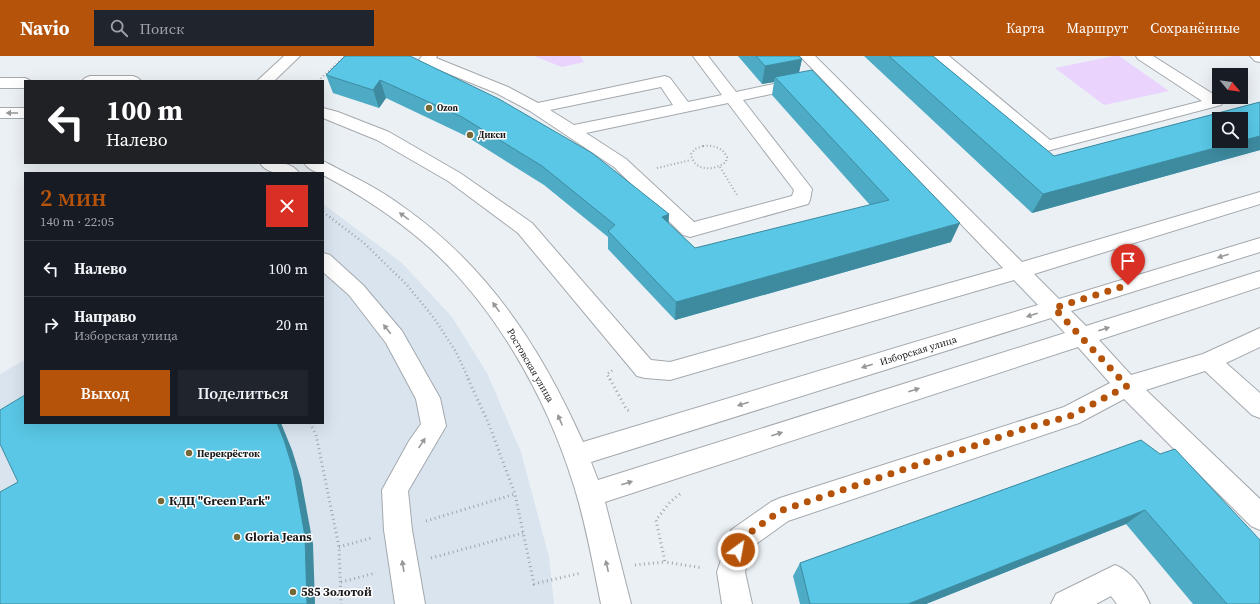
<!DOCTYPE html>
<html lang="ru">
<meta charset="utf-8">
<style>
:root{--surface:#171b24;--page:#20242c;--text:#f1f3f6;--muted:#9ea1a6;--line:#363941;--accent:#b45309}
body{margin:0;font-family:"Source Serif 4",serif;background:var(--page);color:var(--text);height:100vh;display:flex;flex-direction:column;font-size:15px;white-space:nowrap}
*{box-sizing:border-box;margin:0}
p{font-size:13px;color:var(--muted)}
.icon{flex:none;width:22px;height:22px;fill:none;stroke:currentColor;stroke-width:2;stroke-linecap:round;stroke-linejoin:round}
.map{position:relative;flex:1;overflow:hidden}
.sheet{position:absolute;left:24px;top:116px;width:300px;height:252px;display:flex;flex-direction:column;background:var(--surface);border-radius:0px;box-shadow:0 4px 16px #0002}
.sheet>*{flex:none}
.hud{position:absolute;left:24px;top:24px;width:300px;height:84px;border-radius:0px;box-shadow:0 4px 16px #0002;background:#202124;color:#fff;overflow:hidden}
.needle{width:26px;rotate:119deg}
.buttons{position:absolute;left:1212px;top:12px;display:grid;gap:8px}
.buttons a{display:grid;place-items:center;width:36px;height:36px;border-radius:0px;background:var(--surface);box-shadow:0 4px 16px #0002;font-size:20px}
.pin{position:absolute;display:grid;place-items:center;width:34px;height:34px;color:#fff;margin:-41px -17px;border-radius:50% 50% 50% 0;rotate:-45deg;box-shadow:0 0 4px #0007}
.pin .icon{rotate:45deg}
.me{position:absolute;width:44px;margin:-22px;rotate:32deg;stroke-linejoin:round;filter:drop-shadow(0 0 3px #0008)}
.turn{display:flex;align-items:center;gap:14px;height:84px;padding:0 16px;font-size:18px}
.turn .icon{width:52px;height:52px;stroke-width:2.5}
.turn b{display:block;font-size:28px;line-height:34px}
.round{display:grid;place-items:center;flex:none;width:42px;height:42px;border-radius:0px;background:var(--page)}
.overview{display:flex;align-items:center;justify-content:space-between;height:68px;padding:0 16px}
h1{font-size:24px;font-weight:600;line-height:30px;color:var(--accent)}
.primary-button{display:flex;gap:8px;margin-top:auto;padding:8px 16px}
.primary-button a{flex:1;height:46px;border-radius:0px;background:var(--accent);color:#fff;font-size:16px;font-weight:600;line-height:46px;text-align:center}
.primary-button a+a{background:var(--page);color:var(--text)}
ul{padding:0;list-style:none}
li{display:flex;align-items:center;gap:12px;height:56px;padding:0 16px;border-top:1px solid var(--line)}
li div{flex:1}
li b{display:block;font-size:15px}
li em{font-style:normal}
header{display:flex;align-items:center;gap:24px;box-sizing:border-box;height:56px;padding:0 20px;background:var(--accent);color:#fff}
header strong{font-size:19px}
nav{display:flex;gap:22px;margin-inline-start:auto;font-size:14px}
.search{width:280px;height:36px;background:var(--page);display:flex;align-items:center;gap:10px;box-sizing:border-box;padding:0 14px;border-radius:0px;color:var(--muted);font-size:15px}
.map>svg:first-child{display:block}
.built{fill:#d9e4ef}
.green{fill:#ead3fd}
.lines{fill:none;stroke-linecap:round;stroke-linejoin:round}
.minor-casing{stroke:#a4a9ae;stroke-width:2}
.path-far2{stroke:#a1a5a9;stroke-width:2;stroke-dasharray:1 2.5;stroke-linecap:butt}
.path-far1{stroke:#a1a5a9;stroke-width:2.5;stroke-dasharray:1 3;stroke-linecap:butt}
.path{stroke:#a1a5a9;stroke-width:3;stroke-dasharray:1 3.5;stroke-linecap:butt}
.minor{fill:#fff;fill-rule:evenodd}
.wall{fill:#4dabc5}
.shaded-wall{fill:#3e8ba0}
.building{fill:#59c7e5;stroke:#3e8ba0}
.oneway{fill:#979898}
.route{stroke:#b45309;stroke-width:7;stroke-dasharray:0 12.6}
.poi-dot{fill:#756836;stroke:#fff;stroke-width:1.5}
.labels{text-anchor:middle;stroke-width:3;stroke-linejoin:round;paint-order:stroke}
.far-poi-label{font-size:9px;font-weight:bold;fill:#18191b;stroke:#fff;text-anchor:start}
.street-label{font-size:10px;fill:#18191b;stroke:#fff}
.poi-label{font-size:10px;font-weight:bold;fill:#18191b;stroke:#fff;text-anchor:start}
.near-poi-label{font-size:12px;font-weight:bold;fill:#18191b;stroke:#fff;text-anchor:start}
</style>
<header>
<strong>Navio</strong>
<div class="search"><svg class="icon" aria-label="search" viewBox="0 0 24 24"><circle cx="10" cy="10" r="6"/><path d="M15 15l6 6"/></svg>Поиск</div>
<nav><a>Карта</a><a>Маршрут</a><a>Сохранённые</a></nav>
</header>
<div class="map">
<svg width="1260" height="548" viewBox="0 0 1260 548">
<rect width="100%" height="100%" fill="#ebf0f5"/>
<!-- built -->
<path class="built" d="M 323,148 L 402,207 L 452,261 L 487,317 L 521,396 L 549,501 L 554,548 L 0,548 L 0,318 L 25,304 L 25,367 L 323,367 Z"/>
<!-- green -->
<g class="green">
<path d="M 534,0 L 580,0 L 584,6 L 562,11 Z"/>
<path d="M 1114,0 L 1119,0 L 1169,35 L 1104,49 L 1055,12 Z"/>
</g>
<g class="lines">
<defs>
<g id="minor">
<path d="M 284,0 L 300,0 L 274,25 L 257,25 Z"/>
<path d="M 422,0 L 437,0 L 436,2 L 508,31 L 538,47 L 665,20 L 670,22 L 688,46 L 722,39 L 693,0 L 708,0 L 736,36 L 802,22 L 808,24 L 810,27 L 808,30 L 743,44 L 809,129 L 812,133 L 810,144 L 808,148 L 690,181 L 683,179 L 614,111 L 530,55 L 496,37 L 422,7 L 419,4 ZM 661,31 L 673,49 L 574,69 L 550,54 ZM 728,47 L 794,134 L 792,140 L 694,166 L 626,103 L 586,77 Z"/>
<path d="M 800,0 L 815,0 L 1022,206 L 1260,136 L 1260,148 L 1034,218 L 1059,243 L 1260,182 L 1260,196 L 1071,255 L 1086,270 L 1260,215 L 1260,231 L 1099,284 L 1131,319 L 1203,298 L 1260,272 L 1260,291 L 1226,307 L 1260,337 L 1260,362 L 1252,359 L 1205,315 L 1146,334 L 1260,443 L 1260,474 L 1251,470 L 1124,343 L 1079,367 L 788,465 L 752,491 L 745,516 L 752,548 L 722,548 L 717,516 L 731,474 L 771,446 L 780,442 L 1064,351 L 1110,327 L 1078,291 L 605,446 L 631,548 L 601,548 C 593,509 586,468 574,430 C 547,342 494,247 423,186 C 393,160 359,138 323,119 L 323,117 C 316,117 308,113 304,107 L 323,107 L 323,105 C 350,119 378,132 402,150 C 488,210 541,292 583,386 L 1038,249 L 1014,224 L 670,324 L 645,322 L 637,320 L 518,177 L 448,125 L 377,84 L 323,62 L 323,52 L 338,56 L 389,76 L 460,117 L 532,167 L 651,304 L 670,306 L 1003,212 ZM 1051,262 L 1065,277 L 598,424 L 591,406 Z"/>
<path d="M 933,0 L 949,0 L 1050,84 L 1202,45 L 1138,3 L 1136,0 L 1153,0 L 1221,43 L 1223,46 L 1221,49 L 1047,95 L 1041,94 Z"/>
<path d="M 1250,0 L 1260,0 L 1260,6 L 1255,5 Z"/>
<path d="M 90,20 L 133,20 L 138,22 L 141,25 L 82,25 L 85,22 Z"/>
<path d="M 0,22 L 25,22 L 31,25 L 25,25 L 25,32 L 0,32 Z"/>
<rect x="0" y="52" width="25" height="10"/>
<path d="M 260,107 C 273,107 291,104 299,117 C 286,117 268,120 260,107 Z"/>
<path d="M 323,197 L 330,199 L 363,229 L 402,275 L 440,342 L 446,370 L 408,435 L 412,474 L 425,548 L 395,548 L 384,474 L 382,434 L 409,385 L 421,368 L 416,343 L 386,287 L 349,239 L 323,216 Z"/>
<path d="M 1115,509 C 1131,515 1143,532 1150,548 L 1117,548 L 1111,540 L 1096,548 L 1051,548 L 1056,538 Z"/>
</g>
</defs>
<!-- minor casing -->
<use href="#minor" class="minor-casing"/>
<!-- path-far2 -->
<g class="path-far2">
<path d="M 318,25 L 345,0"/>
<path d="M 703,90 C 713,89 722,91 727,101 L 726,106 C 714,115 694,116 691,98 L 695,93 Z"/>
<path d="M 720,111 L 737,139"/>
<path d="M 657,112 L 691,104"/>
</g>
<!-- path-far1 -->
<g class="path-far1">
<path d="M 323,156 L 364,187 L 407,229 L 434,262 L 456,296 L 469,324"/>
<path d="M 610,324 L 607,318 L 613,314"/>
</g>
<!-- path -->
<g class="path">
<path d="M 468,323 L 488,366 L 515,438 L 534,528 L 581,517"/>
<path d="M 610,323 L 627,354 L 630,355"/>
<path d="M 310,367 L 316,379 L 339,491 L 341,548"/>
<path d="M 680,438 L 670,446 L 656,464 L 665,506 L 703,512"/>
<path d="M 426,465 L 515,438"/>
<path d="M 339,491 L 371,482"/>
<path d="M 431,502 L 523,477"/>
<path d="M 635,509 L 665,506"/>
<path d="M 341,526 L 376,517"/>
</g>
<!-- minor -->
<use href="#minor" class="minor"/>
</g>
<!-- wall -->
<g class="wall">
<path d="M 345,0 L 669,158 L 668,167 L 695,192 L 870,149 L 772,39 L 774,26 L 762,28 L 738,0 L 799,0 L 802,3 L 799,16 L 951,186 L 675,264 L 608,193 L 608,181 L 544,129 L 466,80 L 386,42 L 379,52 L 333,37 L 326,19 Z"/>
<path d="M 864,0 L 933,0 L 1054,100 L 1260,46 L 1260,94 L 1032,157 Z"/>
<path d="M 1141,384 L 1260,548 L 1193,548 L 1126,468 L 926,548 L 800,548 L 793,520 L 800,507 Z"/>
</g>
<!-- shaded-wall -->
<g class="shaded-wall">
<path d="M 802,3 L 798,21 L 775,21 L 774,26 L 762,28 L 765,10 Z"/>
<path d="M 380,24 L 386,42 L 379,52 L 373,34 Z"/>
<path d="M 1260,80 L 1260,94 L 1032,157 L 1043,138 Z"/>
<path d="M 669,158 L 668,177 L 662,161 Z"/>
<path d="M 960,167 L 951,186 L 675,264 L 676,246 Z"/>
<path d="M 277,367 L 281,367 L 292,394 L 301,423 L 313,488 L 315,548 L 307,548 Z"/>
<path d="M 1145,454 L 1126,468 L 926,548 L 908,548 Z"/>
</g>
<!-- building -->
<g class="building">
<path d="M 345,0 L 410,0 L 499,43 L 592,97 L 669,158 L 662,161 L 695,192 L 889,144 L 775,21 L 812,14 L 960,167 L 676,246 L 608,175 L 615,169 L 542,110 L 462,61 L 380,24 L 373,34 L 326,19 Z"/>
<path d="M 756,0 L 799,0 L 802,3 L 765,10 Z"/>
<path d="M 889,0 L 933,0 L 1054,100 L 1260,46 L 1260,80 L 1241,85 L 1241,63 L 1219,63 L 1219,85 L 1241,85 L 1043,138 Z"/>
<path d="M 25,339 L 25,367 L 277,367 L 284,384 L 293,413 L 305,480 L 307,548 L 0,548 L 0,436 L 18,426 L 0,388 L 0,354 Z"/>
<path d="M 1141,384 L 1160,398 L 1175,393 L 1260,484 L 1260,548 L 1227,548 L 1145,454 L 908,548 L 810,548 L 800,507 Z"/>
</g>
<!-- one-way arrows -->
<defs><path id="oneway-solid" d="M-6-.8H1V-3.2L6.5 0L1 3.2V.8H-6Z"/></defs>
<g class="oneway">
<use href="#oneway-solid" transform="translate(12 57) rotate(180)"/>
<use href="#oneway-solid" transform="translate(404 160) rotate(-144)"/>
<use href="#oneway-solid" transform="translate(1223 200) rotate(163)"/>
<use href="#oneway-solid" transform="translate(496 251) rotate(-126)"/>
<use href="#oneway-solid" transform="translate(1032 259) rotate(163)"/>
<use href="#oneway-solid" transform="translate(387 273) rotate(-129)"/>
<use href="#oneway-solid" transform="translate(1104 273) rotate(-18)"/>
<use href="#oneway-solid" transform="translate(867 310) rotate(163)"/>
<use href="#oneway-solid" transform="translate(914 334) rotate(-18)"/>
<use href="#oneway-solid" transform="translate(743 348) rotate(163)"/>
<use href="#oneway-solid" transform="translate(560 364) rotate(-113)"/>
<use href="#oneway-solid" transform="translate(777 378) rotate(-18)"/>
<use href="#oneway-solid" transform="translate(422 387) rotate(-56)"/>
<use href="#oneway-solid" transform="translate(627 427) rotate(-18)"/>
<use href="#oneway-solid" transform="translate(403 510) rotate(-99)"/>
<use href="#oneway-solid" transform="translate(607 510) rotate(-103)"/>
</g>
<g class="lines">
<!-- route -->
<path class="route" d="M 738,494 L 741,483 L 780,455 L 1027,372 L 1070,360 L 1127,330 L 1054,252 L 1128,229"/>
</g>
<!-- markers -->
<g class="poi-dot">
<circle cx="429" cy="52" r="4"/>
<circle cx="470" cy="79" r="4"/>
<circle cx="189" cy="397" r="4"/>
<circle cx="161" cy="445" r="4"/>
<circle cx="237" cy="481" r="4"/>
<circle cx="293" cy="536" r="4"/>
</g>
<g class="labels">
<!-- far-poi labels -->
<g class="far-poi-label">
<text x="437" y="55">Ozon</text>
<text x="478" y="82">Дикси</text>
</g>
<!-- street labels -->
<g class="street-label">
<text transform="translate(918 294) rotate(-17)" y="4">Изборская улица</text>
<text transform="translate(531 309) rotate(60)" y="4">Ростовская улица</text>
</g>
<!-- poi labels -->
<g class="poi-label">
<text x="197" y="401">Перекрёсток</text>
</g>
<!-- near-poi labels -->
<g class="near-poi-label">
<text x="169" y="449">КДЦ "Green Park"</text>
<text x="245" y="485">Gloria Jeans</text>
<text x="301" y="540">585 Золотой</text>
</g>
</g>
</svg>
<div class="buttons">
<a><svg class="needle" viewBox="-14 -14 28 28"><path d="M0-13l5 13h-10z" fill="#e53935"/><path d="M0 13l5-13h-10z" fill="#9ea1a6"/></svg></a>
<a><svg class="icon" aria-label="search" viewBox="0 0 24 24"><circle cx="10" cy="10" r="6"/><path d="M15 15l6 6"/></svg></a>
</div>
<div class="pin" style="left:1128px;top:229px;background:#d93025"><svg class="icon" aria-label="arrive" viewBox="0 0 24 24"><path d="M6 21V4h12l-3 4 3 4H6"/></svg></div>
<svg class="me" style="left:738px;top:494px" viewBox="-20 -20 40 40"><circle r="17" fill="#b45309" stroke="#fff" stroke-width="3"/><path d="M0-11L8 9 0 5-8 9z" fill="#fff"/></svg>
<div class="hud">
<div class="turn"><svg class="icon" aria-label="left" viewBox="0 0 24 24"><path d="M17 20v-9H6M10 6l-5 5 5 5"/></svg><div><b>100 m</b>Налево</div></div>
</div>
<section class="sheet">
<div class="overview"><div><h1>2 мин</h1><p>140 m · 22:05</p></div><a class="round" style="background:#d93025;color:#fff"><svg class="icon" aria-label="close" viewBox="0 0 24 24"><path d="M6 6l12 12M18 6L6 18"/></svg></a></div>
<ul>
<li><svg class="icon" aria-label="left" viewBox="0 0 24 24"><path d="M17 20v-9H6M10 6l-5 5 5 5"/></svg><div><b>Налево</b></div><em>100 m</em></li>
<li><svg class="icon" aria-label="right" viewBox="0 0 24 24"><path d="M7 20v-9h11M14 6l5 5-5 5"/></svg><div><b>Направо</b><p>Изборская улица</p></div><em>20 m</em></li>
</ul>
<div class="primary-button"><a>Выход</a><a>Поделиться</a></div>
</section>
</div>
